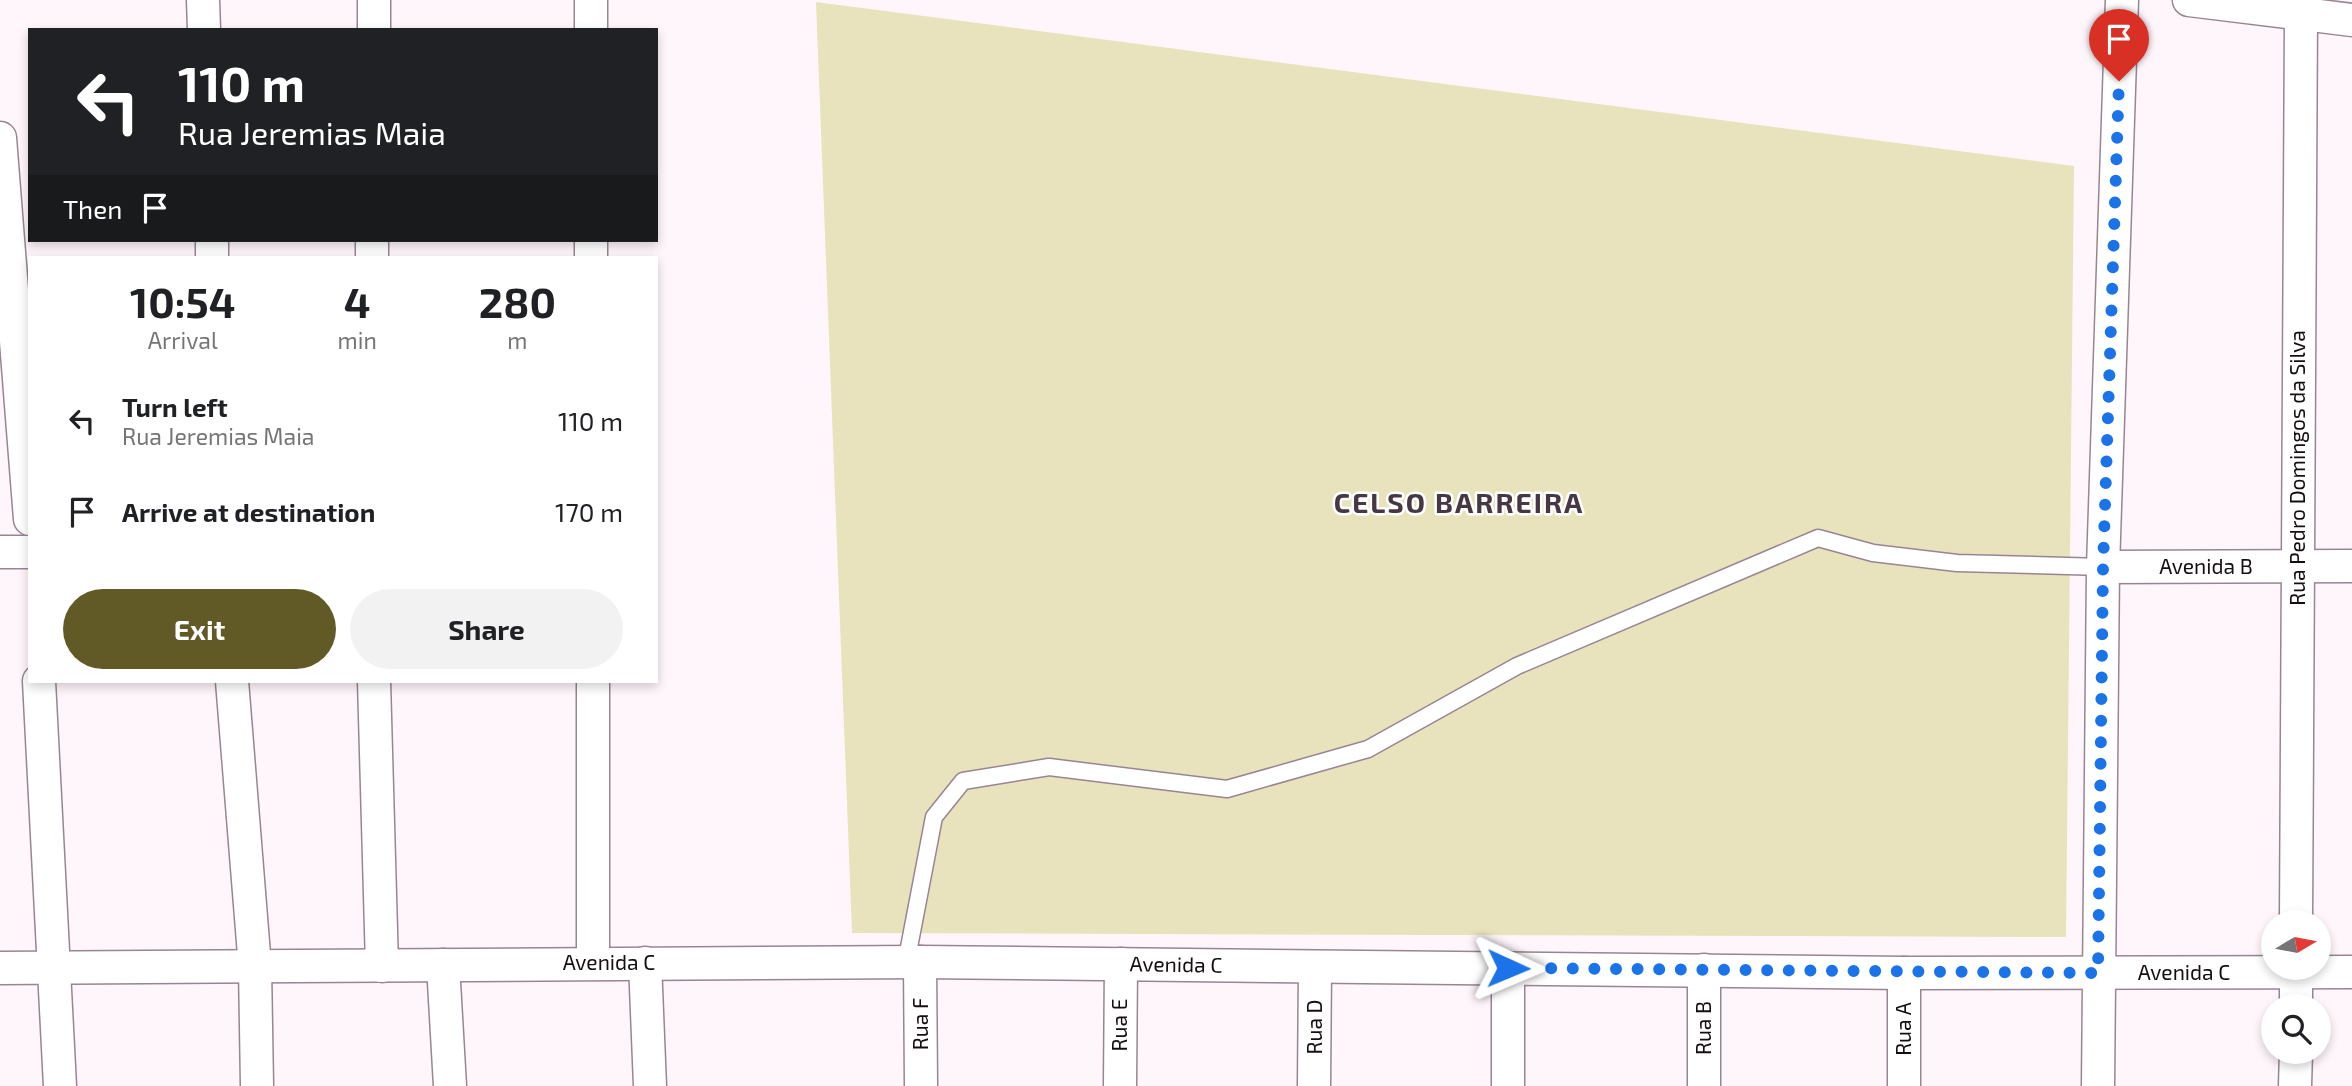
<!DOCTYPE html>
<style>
:root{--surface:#fff;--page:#f2f2f2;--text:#202124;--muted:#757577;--accent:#625a26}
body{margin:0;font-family:"Exo 2",sans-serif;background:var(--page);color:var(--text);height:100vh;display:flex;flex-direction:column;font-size:26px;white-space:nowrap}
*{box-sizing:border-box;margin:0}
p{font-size:23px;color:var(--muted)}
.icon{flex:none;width:38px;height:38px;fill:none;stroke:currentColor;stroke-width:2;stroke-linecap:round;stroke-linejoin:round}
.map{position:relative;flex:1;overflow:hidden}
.sheet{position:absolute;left:28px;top:256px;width:630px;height:427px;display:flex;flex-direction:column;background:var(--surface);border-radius:0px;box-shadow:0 4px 10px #0003}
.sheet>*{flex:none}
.top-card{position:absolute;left:28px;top:28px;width:630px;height:214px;border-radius:0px;box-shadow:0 4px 10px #0003;background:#202124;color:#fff;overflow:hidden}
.needle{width:46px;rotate:80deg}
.controls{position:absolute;left:2261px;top:910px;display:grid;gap:14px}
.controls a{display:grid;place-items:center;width:70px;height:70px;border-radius:50%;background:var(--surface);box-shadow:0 4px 10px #0003;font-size:35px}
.pin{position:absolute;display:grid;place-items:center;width:60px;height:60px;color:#fff;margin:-72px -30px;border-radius:50% 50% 50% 0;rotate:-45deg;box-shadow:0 0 7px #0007}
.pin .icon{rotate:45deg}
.me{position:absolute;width:77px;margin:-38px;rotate:91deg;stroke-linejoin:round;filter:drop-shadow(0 0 5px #0008)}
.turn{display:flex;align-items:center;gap:24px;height:147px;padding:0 35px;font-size:32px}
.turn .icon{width:91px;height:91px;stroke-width:2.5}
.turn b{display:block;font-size:49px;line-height:60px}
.then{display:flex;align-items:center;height:66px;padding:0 35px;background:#0003;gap:14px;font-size:26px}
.eta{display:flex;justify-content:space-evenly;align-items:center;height:119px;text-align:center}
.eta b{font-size:42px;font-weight:700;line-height:49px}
.cta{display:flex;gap:14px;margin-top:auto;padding:14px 35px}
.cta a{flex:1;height:80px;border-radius:42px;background:var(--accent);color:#fff;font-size:28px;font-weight:700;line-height:80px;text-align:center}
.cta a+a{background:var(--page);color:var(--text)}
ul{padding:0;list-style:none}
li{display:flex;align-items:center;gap:21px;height:91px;padding:0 35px}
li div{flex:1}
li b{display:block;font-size:26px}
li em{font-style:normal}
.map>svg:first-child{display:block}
.green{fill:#e8e3bc}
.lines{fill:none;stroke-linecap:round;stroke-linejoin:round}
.lane-casing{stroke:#988593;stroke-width:19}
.street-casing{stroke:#988593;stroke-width:35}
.lane{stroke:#fff;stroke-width:16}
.street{stroke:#fff;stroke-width:32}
.route{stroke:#1a73e8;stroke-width:12;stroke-dasharray:0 21.6}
.labels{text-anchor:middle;stroke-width:5;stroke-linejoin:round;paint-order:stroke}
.street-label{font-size:21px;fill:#140d12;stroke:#fff}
.district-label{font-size:28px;font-weight:bold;letter-spacing:2px;fill:#473743;stroke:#fff}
</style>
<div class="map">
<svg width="2352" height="1086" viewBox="0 0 2352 1086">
<rect width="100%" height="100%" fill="#fff6fc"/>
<!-- green -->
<path class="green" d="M 816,2 L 2074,166 L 2066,937 L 852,933 Z"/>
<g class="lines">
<defs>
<path id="lane" d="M 906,963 L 934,817 L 963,781 L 1049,767 L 1227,789 L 1368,749 L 1517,666 L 1818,538 L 1873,553 L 1957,563 L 2103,567"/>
<g id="street">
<path d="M 203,0 L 204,30"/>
<path d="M 591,0 L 591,30"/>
<path d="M 2189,0 L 2352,20"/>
<path d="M 374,30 L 374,0"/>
<path d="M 0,138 L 30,519"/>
<path d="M 212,240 L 212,257"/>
<path d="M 591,240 L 591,257"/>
<path d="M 372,257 L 372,240"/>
<path d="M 0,552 L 30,552"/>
<path d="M 2103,567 L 2352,566"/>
<path d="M 39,681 L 60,1086"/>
<path d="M 232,681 L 255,967 L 257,1086"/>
<path d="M 374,681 L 382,966"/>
<path d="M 593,681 L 593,963"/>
<path d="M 2296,922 L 2301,14"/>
<path d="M 920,962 L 921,1086"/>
<path d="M 645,963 L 650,1086"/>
<path d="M 443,965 L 450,1086"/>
<path d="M 0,968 L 920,962 L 1904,973 L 2352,972"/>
<path d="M 1904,973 L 1904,1086"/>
<path d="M 2296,1006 L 2296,968"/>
<path d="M 1120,1086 L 1121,964"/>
<path d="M 1314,1086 L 1315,967"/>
<path d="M 1508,1086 L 1508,968"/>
<path d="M 1704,1086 L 1704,970"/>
<path d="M 2098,1086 L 2103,567 L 2122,0"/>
<path d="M 2295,1086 L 2296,1052"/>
</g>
</defs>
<!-- lane casing -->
<use href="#lane" class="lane-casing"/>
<!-- street casing -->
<use href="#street" class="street-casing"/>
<!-- lane -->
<use href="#lane" class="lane"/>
<!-- street -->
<use href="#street" class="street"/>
</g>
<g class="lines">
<!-- route -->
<path class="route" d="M 1508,968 L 2098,973 L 2103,567 L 2119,81"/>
</g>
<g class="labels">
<!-- street labels -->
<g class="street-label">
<text transform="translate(2298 468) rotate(-90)" y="7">Rua Pedro Domingos da Silva</text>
<text x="2206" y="574">Avenida B</text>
<text x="609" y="970">Avenida C</text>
<text transform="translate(1176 965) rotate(1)" y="7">Avenida C</text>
<text x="2184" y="980">Avenida C</text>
<text transform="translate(921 1024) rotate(-90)" y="7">Rua F</text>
<text transform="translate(1120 1025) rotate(-90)" y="7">Rua E</text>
<text transform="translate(1315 1027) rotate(-90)" y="7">Rua D</text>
<text transform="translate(1704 1028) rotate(-90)" y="7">Rua B</text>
<text transform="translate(1904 1029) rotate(-90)" y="7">Rua A</text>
</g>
<!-- district labels -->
<g class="district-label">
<text x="1459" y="513">CELSO BARREIRA</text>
</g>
</g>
</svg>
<div class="controls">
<a><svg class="needle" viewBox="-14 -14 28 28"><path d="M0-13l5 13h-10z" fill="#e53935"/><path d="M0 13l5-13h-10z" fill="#757577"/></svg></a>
<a><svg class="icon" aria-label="search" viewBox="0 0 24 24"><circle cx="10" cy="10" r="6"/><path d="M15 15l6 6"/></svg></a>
</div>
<div class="pin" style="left:2119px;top:81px;background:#d93025"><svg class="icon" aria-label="arrive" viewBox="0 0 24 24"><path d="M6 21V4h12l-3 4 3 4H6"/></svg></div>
<svg class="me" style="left:1508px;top:968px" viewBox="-20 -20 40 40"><path d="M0-17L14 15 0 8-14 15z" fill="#1a73e8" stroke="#fff" stroke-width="4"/></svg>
<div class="top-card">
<div class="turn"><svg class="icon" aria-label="left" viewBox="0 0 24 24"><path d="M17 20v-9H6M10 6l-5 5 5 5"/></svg><div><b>110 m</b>Rua Jeremias Maia</div></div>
<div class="then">Then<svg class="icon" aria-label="arrive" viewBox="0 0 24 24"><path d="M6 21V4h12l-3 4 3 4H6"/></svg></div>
</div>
<section class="sheet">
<div class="eta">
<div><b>10:54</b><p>Arrival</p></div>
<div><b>4</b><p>min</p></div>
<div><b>280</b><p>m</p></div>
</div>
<ul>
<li><svg class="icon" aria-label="left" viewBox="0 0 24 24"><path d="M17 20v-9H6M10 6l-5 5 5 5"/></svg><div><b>Turn left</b><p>Rua Jeremias Maia</p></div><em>110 m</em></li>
<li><svg class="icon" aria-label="arrive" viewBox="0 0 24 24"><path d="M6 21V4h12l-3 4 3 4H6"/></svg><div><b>Arrive at destination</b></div><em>170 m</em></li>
</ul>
<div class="cta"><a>Exit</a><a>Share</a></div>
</section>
</div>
